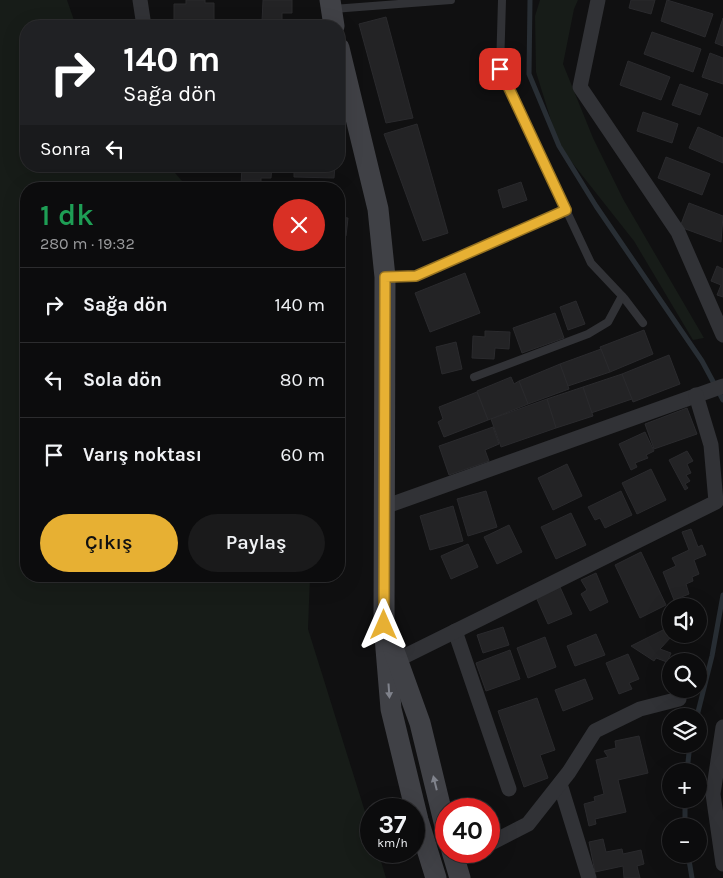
<!DOCTYPE html>
<html lang="tr">
<meta charset="utf-8">
<style>
:root{--surface:#0c0c0d;--page:#1a1a1b;--text:#f1f3f6;--muted:#9a9b9d;--line:#2c2c2e;--accent:#e7b033}
body{margin:0;font-family:Karla,sans-serif;background:var(--page);color:var(--text);height:100vh;display:flex;flex-direction:column;font-size:19px;white-space:nowrap}
*{box-sizing:border-box;margin:0}
p{font-size:16px;color:var(--muted)}
.icon{flex:none;width:28px;height:28px;fill:none;stroke:currentColor;stroke-width:2;stroke-linecap:round;stroke-linejoin:round}
.map{position:relative;flex:1;overflow:hidden}
.drawer{position:absolute;left:20px;top:182px;width:325px;height:400px;display:flex;flex-direction:column;background:var(--surface);border-radius:20px;box-shadow:0 5px 20px #0002,0 0 0 1px var(--line)}
.drawer>*{flex:none}
.top-card{position:absolute;left:20px;top:20px;width:325px;height:152px;border-radius:20px;box-shadow:0 5px 20px #0002,0 0 0 1px var(--line);background:#202124;color:#fff;overflow:hidden}
.controls{position:absolute;left:662px;top:598px;display:grid;gap:10px}
.controls a{display:grid;place-items:center;width:45px;height:45px;border-radius:50%;background:var(--surface);box-shadow:0 5px 20px #0002,0 0 0 1px var(--line);font-size:25px}
.speed{position:absolute;left:360px;top:798px;display:flex;gap:10px;font-size:25px;font-weight:700;text-align:center}
.speed>*{display:grid;place-content:center;width:65px;height:65px;border-radius:50%;background:var(--surface);box-shadow:0 5px 20px #0002,0 0 0 1px var(--line);line-height:1}
.speed small{font-size:12px;font-weight:400}
.speed .limit{border:8px solid #d22;background:#fff;color:#111}
.pin{position:absolute;display:grid;place-items:center;width:42px;height:42px;color:#fff;margin:-21px;border-radius:10px;box-shadow:0 2px 8px #0006}
.me{position:absolute;width:55px;margin:-28px;rotate:0deg;stroke-linejoin:round;filter:drop-shadow(0 0 4px #0008)}
.turn{display:flex;align-items:center;gap:18px;height:105px;padding:0 20px;font-size:22px}
.turn .icon{width:65px;height:65px;stroke-width:2.5}
.turn b{display:block;font-size:35px;line-height:42px}
.then{display:flex;align-items:center;height:48px;padding:0 20px;background:#0003;gap:10px;font-size:19px}
.round{display:grid;place-items:center;flex:none;width:52px;height:52px;border-radius:26px;background:var(--page)}
.headline{display:flex;align-items:center;justify-content:space-between;height:85px;padding:0 20px}
h1{font-size:30px;font-weight:600;line-height:38px;color:#1e9e55}
.primary-button{display:flex;gap:10px;margin-top:auto;padding:10px 20px}
.primary-button a{flex:1;height:58px;border-radius:30px;background:var(--accent);color:#111;font-size:20px;font-weight:600;line-height:58px;text-align:center}
.primary-button a+a{background:var(--page);color:var(--text)}
ul{padding:0;list-style:none}
li{display:flex;align-items:center;gap:15px;height:75px;padding:0 20px;border-top:1px solid var(--line)}
li div{flex:1}
li b{display:block;font-size:19px}
li em{font-style:normal}
.map>svg:first-child{display:block}
.green{fill:#171c18}
.lines{fill:none;stroke-linecap:round;stroke-linejoin:round}
.stream{stroke:#282e34;stroke-width:5}
.building{fill:#232325;stroke:#2a2a2d}
.lane{stroke:#313236;stroke-width:8}
.street{stroke:#313236;stroke-width:15}
.secondary{stroke:#404146;stroke-width:21}
.oneway{fill:#80838c}
.route-casing{stroke:#967221;stroke-width:12}
.route{stroke:#e7b033;stroke-width:9}
</style>
<div class="map">
<svg width="723" height="878" viewBox="0 0 723 878">
<rect width="100%" height="100%" fill="#101011"/>
<!-- green -->
<g class="green">
<path d="M 0,0 L 67,0 L 76,26 L 26,26 L 26,166 L 169,166 L 189,189 L 26,189 L 26,576 L 310,576 L 308,629 L 371,831 L 371,851 L 378,851 L 386,878 L 0,878 Z"/>
<path d="M 540,0 L 578,0 L 574,9 L 563,64 L 593,138 L 623,199 L 704,338 L 693,340 L 634,241 L 559,146 L 536,72 L 535,16 Z"/>
</g>
<g class="lines">
<!-- stream -->
<g class="stream">
<path d="M 530,0 L 529,74 L 559,146 L 596,206 L 702,361 L 723,400"/>
<path d="M 697,716 L 712,656 L 723,595"/>
<path d="M 687,771 L 690,744"/>
<path d="M 685,826 L 685,799"/>
<path d="M 688,854 L 692,878"/>
</g>
</g>
<!-- building -->
<g class="building">
<path d="M 186,0 L 205,0 L 205,3 L 214,3 L 214,23 L 174,23 L 174,4 L 186,4 Z"/>
<path d="M 263,0 L 292,0 L 292,13 L 282,13 L 282,23 L 262,22 Z"/>
<path d="M 631,0 L 655,0 L 651,14 L 629,8 Z"/>
<path d="M 667,0 L 713,14 L 705,37 L 661,21 Z"/>
<path d="M 386,17 L 413,118 L 386,123 L 359,24 Z"/>
<path d="M 723,18 L 723,46 L 715,43 Z"/>
<path d="M 652,32 L 701,49 L 693,72 L 644,54 Z"/>
<path d="M 710,53 L 723,58 L 723,84 L 702,77 Z"/>
<path d="M 628,61 L 670,77 L 661,100 L 620,85 Z"/>
<path d="M 680,84 L 708,94 L 700,115 L 672,105 Z"/>
<path d="M 643,112 L 678,124 L 672,143 L 637,131 Z"/>
<path d="M 417,124 L 448,233 L 423,241 L 384,134 Z"/>
<path d="M 698,127 L 723,138 L 723,163 L 689,148 Z"/>
<path d="M 666,157 L 710,174 L 702,195 L 658,178 Z"/>
<path d="M 242,166 L 272,166 L 271,178 L 261,178 L 261,187 L 241,185 Z"/>
<path d="M 294,166 L 335,166 L 334,178 L 294,177 Z"/>
<path d="M 521,182 L 527,200 L 503,208 L 498,190 Z"/>
<path d="M 689,203 L 723,216 L 721,242 L 680,227 Z"/>
<path d="M 339,217 L 348,218 L 346,236 L 339,235 Z"/>
<path d="M 717,266 L 723,269 L 723,297 L 717,295 L 721,285 L 711,281 Z"/>
<path d="M 465,273 L 480,313 L 430,332 L 415,293 Z"/>
<path d="M 576,301 L 585,324 L 568,330 L 560,307 Z"/>
<path d="M 555,313 L 564,338 L 522,353 L 513,328 Z"/>
<path d="M 644,330 L 653,354 L 610,372 L 600,347 Z"/>
<path d="M 485,331 L 510,332 L 509,349 L 495,348 L 494,359 L 472,358 L 473,336 L 485,337 Z"/>
<path d="M 456,342 L 462,369 L 442,374 L 436,347 Z"/>
<path d="M 601,349 L 610,372 L 568,386 L 560,364 Z"/>
<path d="M 669,355 L 680,384 L 633,402 L 622,374 Z"/>
<path d="M 560,364 L 569,389 L 528,404 L 519,381 Z"/>
<path d="M 622,374 L 632,399 L 591,413 L 583,387 Z"/>
<path d="M 511,377 L 514,384 L 519,381 L 528,404 L 488,420 L 477,391 Z"/>
<path d="M 583,387 L 593,416 L 556,428 L 547,399 Z"/>
<path d="M 477,392 L 488,420 L 444,437 L 438,422 L 443,419 L 439,407 Z"/>
<path d="M 547,399 L 556,428 L 501,447 L 491,419 Z"/>
<path d="M 687,408 L 697,434 L 654,449 L 645,424 Z"/>
<path d="M 493,427 L 499,444 L 485,450 L 489,461 L 449,475 L 439,446 Z"/>
<path d="M 645,432 L 654,451 L 646,455 L 648,458 L 635,463 L 637,467 L 631,470 L 619,444 Z"/>
<path d="M 687,451 L 693,461 L 687,464 L 691,473 L 686,475 L 690,481 L 685,484 L 688,488 L 685,490 L 669,460 Z"/>
<path d="M 567,464 L 582,496 L 553,510 L 538,478 Z"/>
<path d="M 651,469 L 666,500 L 637,514 L 622,483 Z"/>
<path d="M 486,491 L 497,527 L 468,536 L 457,499 Z"/>
<path d="M 621,491 L 632,515 L 605,528 L 600,518 L 595,520 L 588,507 Z"/>
<path d="M 453,506 L 463,541 L 430,550 L 420,516 Z"/>
<path d="M 571,513 L 586,545 L 556,559 L 541,527 Z"/>
<path d="M 509,525 L 522,552 L 497,564 L 484,537 Z"/>
<path d="M 691,529 L 698,547 L 702,545 L 706,555 L 694,560 L 699,574 L 692,577 L 693,581 L 686,584 L 689,594 L 674,600 L 663,572 L 676,566 L 672,558 L 689,550 L 682,532 Z"/>
<path d="M 468,544 L 478,567 L 451,579 L 441,556 Z"/>
<path d="M 641,552 L 666,605 L 640,618 L 615,565 Z"/>
<path d="M 596,573 L 608,602 L 590,611 L 581,594 L 587,590 L 581,580 Z"/>
<path d="M 560,587 L 572,614 L 548,624 L 536,597 Z"/>
<path d="M 671,626 L 671,634 L 688,634 L 679,643 L 672,636 L 660,649 L 671,653 L 667,662 L 656,658 L 654,661 L 631,646 Z"/>
<path d="M 503,627 L 509,645 L 483,653 L 477,635 Z"/>
<path d="M 596,634 L 605,655 L 575,666 L 567,646 Z"/>
<path d="M 545,637 L 556,667 L 528,678 L 517,648 Z"/>
<path d="M 510,650 L 520,679 L 486,691 L 476,663 Z"/>
<path d="M 628,654 L 639,679 L 629,683 L 632,689 L 619,694 L 606,663 Z"/>
<path d="M 585,679 L 593,699 L 563,711 L 555,690 Z"/>
<path d="M 537,698 L 555,750 L 540,755 L 548,778 L 524,787 L 498,711 Z"/>
<path d="M 639,736 L 648,773 L 618,780 L 626,812 L 595,819 L 596,824 L 589,826 L 584,804 L 595,801 L 594,797 L 604,794 L 596,760 L 608,757 L 604,751 L 616,748 L 615,741 Z"/>
<path d="M 603,839 L 606,852 L 622,849 L 623,854 L 641,850 L 644,864 L 637,866 L 640,878 L 624,878 L 623,866 L 595,872 L 589,842 Z"/>
</g>
<g class="lines">
<!-- lane -->
<g class="lane">
<path d="M 502,0 L 500,69 L 591,263 L 624,298 L 643,323"/>
<path d="M 333,9 L 451,0"/>
<path d="M 387,277 L 416,276 L 566,210"/>
<path d="M 474,377 L 588,334 L 608,322 L 622,296"/>
</g>
<!-- street -->
<g class="street">
<path d="M 140,0 L 144,26"/>
<path d="M 598,0 L 580,87 L 678,232 L 723,335"/>
<path d="M 384,507 L 723,386"/>
<path d="M 455,631 L 509,789"/>
<path d="M 397,660 L 716,502 L 711,445 L 696,395"/>
<path d="M 723,727 L 713,794 L 723,864"/>
<path d="M 560,784 L 589,878"/>
<path d="M 489,844 L 528,824 L 569,772 L 595,731 L 640,709 L 679,699"/>
<path d="M 455,860 L 473,851"/>
</g>
<!-- secondary -->
<g class="secondary">
<path d="M 330,0 L 334,26"/>
<path d="M 339,48 L 378,209 L 385,277 L 384,625 L 391,709 L 418,820 L 436,878"/>
<path d="M 393,648 L 420,723 L 446,830"/>
<path d="M 452,851 L 460,878"/>
</g>
</g>
<!-- one-way arrows -->
<defs><path id="oneway-solid" d="M-6-.8H1V-3.2L6.5 0L1 3.2V.8H-6Z" transform="scale(1.25)"/></defs>
<g class="oneway">
<use href="#oneway-solid" transform="translate(389 691) rotate(86)"/>
<use href="#oneway-solid" transform="translate(435 783) rotate(-104)"/>
</g>
<g class="lines">
<defs>
<path id="route" d="M 384,625 L 385,277 L 416,276 L 566,210 L 500,69"/>
</defs>
<!-- route casing -->
<use href="#route" class="route-casing"/>
<!-- route -->
<use href="#route" class="route"/>
</g>
</svg>
<div class="controls">
<a><svg class="icon" aria-label="sound" viewBox="0 0 24 24"><path d="M4 9h4l5-4v14l-5-4H4zM17 9q2 3 0 6"/></svg></a>
<a><svg class="icon" aria-label="search" viewBox="0 0 24 24"><circle cx="10" cy="10" r="6"/><path d="M15 15l6 6"/></svg></a>
<a><svg class="icon" aria-label="layers" viewBox="0 0 24 24"><path d="M12 4l9 5-9 5-9-5zM3 14l9 5 9-5"/></svg></a>
<a>+</a>
<a>−</a>
</div>
<div class="speed"><div>37<small>km/h</small></div><div class="limit">40</div></div>
<div class="pin" style="left:500px;top:69px;background:#d93025"><svg class="icon" aria-label="arrive" viewBox="0 0 24 24"><path d="M6 21V4h12l-3 4 3 4H6"/></svg></div>
<svg class="me" style="left:384px;top:625px" viewBox="-20 -20 40 40"><path d="M0-17L14 15 0 8-14 15z" fill="#e7b033" stroke="#fff" stroke-width="4"/></svg>
<div class="top-card">
<div class="turn"><svg class="icon" aria-label="right" viewBox="0 0 24 24"><path d="M7 20v-9h11M14 6l5 5-5 5"/></svg><div><b>140 m</b>Sağa dön</div></div>
<div class="then">Sonra<svg class="icon" aria-label="left" viewBox="0 0 24 24"><path d="M17 20v-9H6M10 6l-5 5 5 5"/></svg></div>
</div>
<section class="drawer">
<div class="headline"><div><h1>1 dk</h1><p>280 m · 19:32</p></div><a class="round" style="background:#d93025;color:#fff"><svg class="icon" aria-label="close" viewBox="0 0 24 24"><path d="M6 6l12 12M18 6L6 18"/></svg></a></div>
<ul>
<li><svg class="icon" aria-label="right" viewBox="0 0 24 24"><path d="M7 20v-9h11M14 6l5 5-5 5"/></svg><div><b>Sağa dön</b></div><em>140 m</em></li>
<li><svg class="icon" aria-label="left" viewBox="0 0 24 24"><path d="M17 20v-9H6M10 6l-5 5 5 5"/></svg><div><b>Sola dön</b></div><em>80 m</em></li>
<li><svg class="icon" aria-label="arrive" viewBox="0 0 24 24"><path d="M6 21V4h12l-3 4 3 4H6"/></svg><div><b>Varış noktası</b></div><em>60 m</em></li>
</ul>
<div class="primary-button"><a>Çıkış</a><a>Paylaş</a></div>
</section>
</div>
